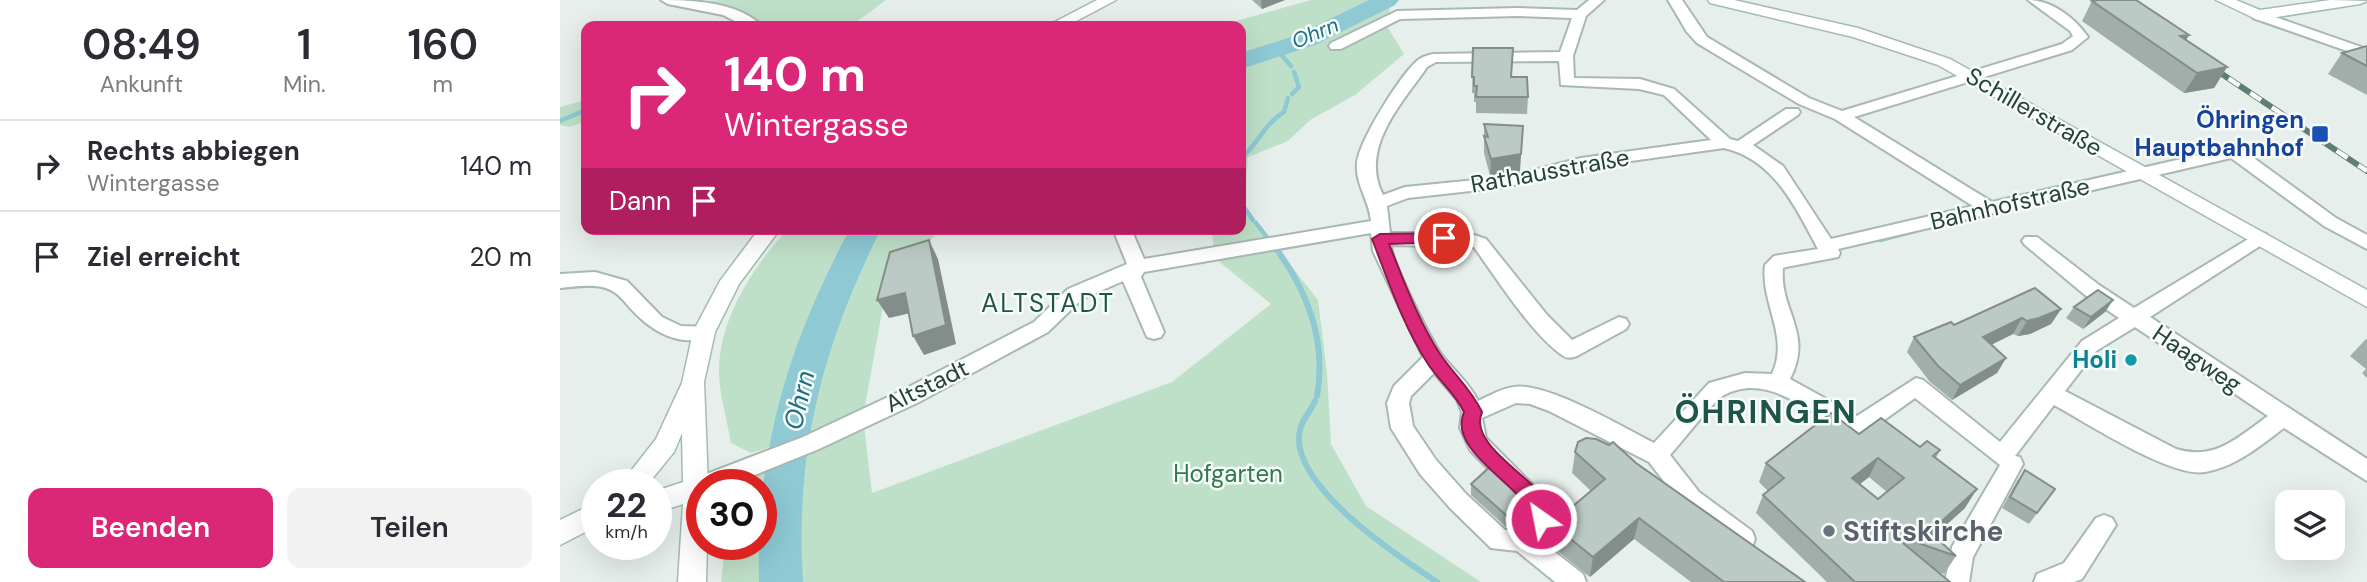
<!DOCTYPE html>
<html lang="de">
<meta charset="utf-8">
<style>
:root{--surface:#fff;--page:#f2f2f3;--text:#2b2b33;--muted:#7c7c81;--line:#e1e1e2;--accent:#db2777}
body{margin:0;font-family:"DM Sans",sans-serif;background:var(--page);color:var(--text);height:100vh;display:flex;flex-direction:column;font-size:26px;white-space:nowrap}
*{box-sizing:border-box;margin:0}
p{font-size:23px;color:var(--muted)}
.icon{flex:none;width:38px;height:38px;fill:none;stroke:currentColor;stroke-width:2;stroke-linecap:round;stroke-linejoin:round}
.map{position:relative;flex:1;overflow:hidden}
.details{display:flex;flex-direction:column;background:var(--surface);width:560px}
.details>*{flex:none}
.hud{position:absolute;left:21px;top:21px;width:665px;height:214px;border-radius:14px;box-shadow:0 7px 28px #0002;background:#db2777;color:#fff;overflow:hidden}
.controls{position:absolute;left:1715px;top:490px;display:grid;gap:14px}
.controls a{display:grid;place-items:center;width:70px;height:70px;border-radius:14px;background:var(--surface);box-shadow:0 7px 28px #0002;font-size:35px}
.speed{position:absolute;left:21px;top:469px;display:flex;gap:14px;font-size:35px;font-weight:700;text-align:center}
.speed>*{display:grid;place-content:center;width:91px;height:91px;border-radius:50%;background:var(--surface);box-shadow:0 7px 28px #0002;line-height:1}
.speed small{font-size:18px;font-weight:400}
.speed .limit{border:10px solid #d22;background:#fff;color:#111}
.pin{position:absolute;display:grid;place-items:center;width:60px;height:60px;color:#fff;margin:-30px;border:4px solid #fff;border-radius:50%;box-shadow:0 2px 7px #0007}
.me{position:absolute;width:77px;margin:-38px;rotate:327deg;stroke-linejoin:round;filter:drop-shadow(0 0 5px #0008)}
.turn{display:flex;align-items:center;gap:24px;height:147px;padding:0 28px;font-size:32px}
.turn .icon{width:91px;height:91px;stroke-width:2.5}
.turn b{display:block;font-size:49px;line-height:60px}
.then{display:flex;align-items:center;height:66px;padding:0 28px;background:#0003;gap:14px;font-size:26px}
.eta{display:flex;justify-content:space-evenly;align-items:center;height:119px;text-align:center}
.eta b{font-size:42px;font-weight:600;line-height:49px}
.action{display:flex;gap:14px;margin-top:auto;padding:14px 28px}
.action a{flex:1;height:80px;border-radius:14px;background:var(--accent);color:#fff;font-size:28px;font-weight:600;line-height:80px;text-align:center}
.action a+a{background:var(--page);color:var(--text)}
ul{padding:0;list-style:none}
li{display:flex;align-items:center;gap:21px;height:91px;padding:0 28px;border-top:2px solid var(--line)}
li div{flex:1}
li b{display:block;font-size:26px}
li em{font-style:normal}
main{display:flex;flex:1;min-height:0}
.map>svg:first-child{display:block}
.green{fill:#bfe0c8}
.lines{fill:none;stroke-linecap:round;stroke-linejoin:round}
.stream-far1{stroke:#8ec9d4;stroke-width:4.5}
.stream{stroke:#8ec9d4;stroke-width:6}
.river{fill:#8ec9d4;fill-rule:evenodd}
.street-casing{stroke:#a8b8b2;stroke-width:4}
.secondary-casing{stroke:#a4bbb3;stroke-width:3}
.street{fill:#fff;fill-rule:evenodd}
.secondary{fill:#fff;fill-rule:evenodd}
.rail-casing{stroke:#5f7d75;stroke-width:6}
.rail{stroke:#f7fbf9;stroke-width:4.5;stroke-dasharray:13;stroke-linecap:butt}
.wall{fill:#a1aea9;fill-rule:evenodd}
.shaded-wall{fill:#838d89}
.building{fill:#bbcac4;stroke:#838d89;stroke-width:2;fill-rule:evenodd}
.route{fill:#db2777;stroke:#8e194d;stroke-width:2}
.transit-dot{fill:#1a4fb4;stroke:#f7fbf9;stroke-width:2.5}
.culture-dot{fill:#0f9aa8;stroke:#f7fbf9;stroke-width:2.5}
.worship-dot{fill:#6b7280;stroke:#f7fbf9;stroke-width:2.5}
.labels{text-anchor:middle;stroke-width:5;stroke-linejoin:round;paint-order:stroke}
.far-water-label{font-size:21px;font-style:italic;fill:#1c6f80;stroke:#f7fbf9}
.street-label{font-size:24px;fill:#24423a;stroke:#f7fbf9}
.transit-label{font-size:24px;font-weight:bold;fill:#164399;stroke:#f7fbf9;text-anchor:end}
.culture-label{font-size:24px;font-weight:bold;fill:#0d838f;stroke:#f7fbf9;text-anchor:end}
.park-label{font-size:24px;fill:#2d7a4b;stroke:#f7fbf9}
.neighbourhood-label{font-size:26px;letter-spacing:2px;fill:#1f5548;stroke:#f7fbf9}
.water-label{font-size:26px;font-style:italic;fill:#1c6f80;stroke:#f7fbf9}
.near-worship-label{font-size:28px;font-weight:bold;fill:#5b616d;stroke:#f7fbf9;text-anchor:start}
.district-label{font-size:32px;font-weight:bold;letter-spacing:2px;fill:#1f5548;stroke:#f7fbf9}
</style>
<main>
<section class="details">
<div class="eta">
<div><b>08:49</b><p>Ankunft</p></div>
<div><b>1</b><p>Min.</p></div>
<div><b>160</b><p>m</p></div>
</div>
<ul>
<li><svg class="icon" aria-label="right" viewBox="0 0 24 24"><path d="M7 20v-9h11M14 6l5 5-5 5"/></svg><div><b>Rechts abbiegen</b><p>Wintergasse</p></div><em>140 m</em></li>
<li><svg class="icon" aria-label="arrive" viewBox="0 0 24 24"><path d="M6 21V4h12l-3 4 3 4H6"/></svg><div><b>Ziel erreicht</b></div><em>20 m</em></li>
</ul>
<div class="action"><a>Beenden</a><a>Teilen</a></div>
</section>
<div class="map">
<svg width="1807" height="582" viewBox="0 0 1807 582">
<rect width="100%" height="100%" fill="#e6efeb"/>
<!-- green -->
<g class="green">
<path d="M 164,0 L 326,0 L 291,26 L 212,26 L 145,1 Z"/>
<path d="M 751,0 L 836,0 L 830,3 L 828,28 L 844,54 L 795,95 L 750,120 L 728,141 L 688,157 L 684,206 L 758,300 L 767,373 L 771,444 L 806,506 L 921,582 L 161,582 L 165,544 L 201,544 L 201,485 L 174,485 L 187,473 L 296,420 L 191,453 L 171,443 C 167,420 160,397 159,374 C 158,319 193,267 228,229 L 374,229 L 370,234 L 374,236 L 348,268 L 329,273 L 303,417 L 312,493 L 612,382 L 711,304 L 656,259 L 651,229 L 681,229 L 681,26 L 665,24 Z"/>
<path d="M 26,100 L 26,121 L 10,127 L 0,125 L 0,107 Z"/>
</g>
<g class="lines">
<!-- stream-far1 -->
<g class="stream-far1">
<path d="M 717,50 L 731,66"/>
<path d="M 732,94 L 739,87 L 734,72"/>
<path d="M 0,121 L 26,110"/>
<path d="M 681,158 C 700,142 702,126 724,112 L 728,98"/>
<path d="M 681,203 L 693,220"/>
<path d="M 696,223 L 715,248"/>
<path d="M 1320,240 L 1355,231"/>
</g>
<!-- stream -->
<g class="stream">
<path d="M 714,246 C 747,289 767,341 757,396"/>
<path d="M 755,401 C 751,411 742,419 740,430 C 727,484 839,557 877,582"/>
</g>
<!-- river -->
<g class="river">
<path d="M 809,0 L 839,0 L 835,5 L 755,45 L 681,69 L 681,53 L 737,35 Z"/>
<path d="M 290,229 L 321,229 C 262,347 235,450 243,582 L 199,582 C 196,452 227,346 290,229 Z"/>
</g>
<defs>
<g id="street">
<path d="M 101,0 C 133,0 178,2 202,26 L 185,26 L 163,15 L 108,4 Z"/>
<path d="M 1029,0 L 1044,0 L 1026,16 L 1013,56 L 1014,78 L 1080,79 L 1114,89 L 1170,139 L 1178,141 L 1226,109 L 1238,109 L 1240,112 L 1238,115 L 1193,145 L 1223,166 L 1271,239 L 1413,206 L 1275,119 L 1239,104 L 1137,43 L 1127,32 L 1108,0 L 1122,0 L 1147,37 L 1249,98 L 1282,111 L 1502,44 L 1513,36 L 1510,31 L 1468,0 C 1492,0 1515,18 1528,37 L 1512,50 L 1294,117 L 1432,202 L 1674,147 L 1680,148 L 1776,218 L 1807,235 L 1807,249 L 1764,226 L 1671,158 L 1278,249 L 1280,253 L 1278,257 L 1226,267 L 1223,268 C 1219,311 1254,332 1230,379 L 1297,416 L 1356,378 L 1363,380 L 1440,442 L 1522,341 L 1559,318 L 1525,295 L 1465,245 L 1462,241 L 1465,237 L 1477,237 L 1539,285 L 1574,308 L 1700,232 L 1706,234 L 1709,238 L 1706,242 L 1590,317 L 1807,459 L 1807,481 L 1724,428 C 1701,445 1676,467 1645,472 C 1611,478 1527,423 1494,405 L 1455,456 L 1460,457 L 1463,464 L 1413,557 L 1409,582 L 1385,582 L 1392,547 L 1440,465 L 1355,398 L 1306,433 L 1298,436 C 1255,422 1213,369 1164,395 C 1152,402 1122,442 1110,455 L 1139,492 L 1192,531 L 1195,539 L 1192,547 L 1183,550 L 1174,547 L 1123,506 L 1089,462 L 989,411 L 970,404 L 956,403 L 922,418 L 926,438 L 987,499 L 993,518 L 978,539 L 1023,574 L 1026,582 L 995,582 L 957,551 L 931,548 L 890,508 L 860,474 L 831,428 L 827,403 L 834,386 L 863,357 L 813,251 L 811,233 L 584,272 L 581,277 L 604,332 L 601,337 L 594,339 L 587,337 L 563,281 L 522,299 L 488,332 L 359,402 L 259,449 L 170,485 L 142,485 L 142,494 L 136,492 L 132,485 L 136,478 L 243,437 L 343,390 L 474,322 L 508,289 L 567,264 L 553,229 L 571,229 L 584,259 L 811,221 C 809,200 795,183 797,164 C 798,142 841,74 858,60 C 862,57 868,55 873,54 L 1000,52 L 1012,18 L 958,16 L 840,19 L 781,49 L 771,49 L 769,46 L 771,43 L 837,11 L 958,8 L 1017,10 ZM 999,61 L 1001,85 L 1079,89 L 1104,95 L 1151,140 L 1021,158 L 946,177 L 845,187 L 823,195 C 799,148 841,105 867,67 L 876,62 ZM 1164,148 C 1215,160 1235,207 1258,249 L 1214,256 L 1205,265 C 1200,303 1230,336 1212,374 L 1185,373 L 1149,383 L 1094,443 C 1062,427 987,382 954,387 C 942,388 929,396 918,401 C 909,382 893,370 881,354 C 870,337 832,263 831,245 L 914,247 C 937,279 971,333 1002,355 C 1007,359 1011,358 1017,356 L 1066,329 L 1069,324 L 1066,319 L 1059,317 L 1012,340 L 987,315 L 926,239 L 908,233 L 830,233 L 827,206 L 848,198 L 946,187 L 1021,168 ZM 1575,327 L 1708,416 C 1677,438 1655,461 1616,449 L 1505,391 L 1536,351 ZM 874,373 L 897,400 L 902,412 L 900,428 L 910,450 L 968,510 L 969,515 L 956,530 L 945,530 L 906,494 L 876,460 L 853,426 L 849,403 L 851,396 Z"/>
<path d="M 1698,11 L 1807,49 L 1807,58 L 1693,18 L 1693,12 Z"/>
<path d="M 35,272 L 67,281 L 102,317 L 121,326 L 151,327 L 154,332 L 151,337 C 120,347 94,333 73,311 C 67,305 61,296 54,292 C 39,282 16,287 0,288 L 0,274 Z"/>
<path d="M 1544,515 L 1552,518 L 1556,525 L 1522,579 L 1514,582 L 1474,582 L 1477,574 L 1504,563 L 1536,518 Z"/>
</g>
<g id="secondary">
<path d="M 537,0 L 556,0 L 507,26 L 487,26 Z"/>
<path d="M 1148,0 L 1174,0 L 1298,28 L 1390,59 L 1807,290 L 1807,307 L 1378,65 L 1293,37 L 1150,3 Z"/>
<path d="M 1656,0 L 1676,0 L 1700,10 L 1770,0 L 1807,1 L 1800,4 L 1698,20 Z"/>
<path d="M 199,229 L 220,229 L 179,284 L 155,332 L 144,382 L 148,485 L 142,485 L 142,544 L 147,544 L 146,582 L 118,582 L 123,504 L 96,513 L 96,491 L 123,482 L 122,433 L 114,452 L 87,485 L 60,485 L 96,439 L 122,383 L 133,332 L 160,281 Z"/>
<path d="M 37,502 L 37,526 L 0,545 L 0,520 Z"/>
</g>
</defs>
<!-- street casing -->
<use href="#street" class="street-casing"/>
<!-- secondary casing -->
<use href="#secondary" class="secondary-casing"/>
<!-- street -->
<use href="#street" class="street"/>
<!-- secondary -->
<use href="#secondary" class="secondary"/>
<defs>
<path id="rail" d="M 1647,64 L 1807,171"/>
</defs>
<!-- rail casing -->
<use href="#rail" class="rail-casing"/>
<!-- rail -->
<use href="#rail" class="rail"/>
</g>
<!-- wall -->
<g class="wall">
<path d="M 692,0 L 725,0 L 702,9 Z"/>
<path d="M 1532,1 L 1629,35 L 1626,40 L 1667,67 L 1654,88 L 1624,93 L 1522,21 Z"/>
<path d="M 1807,46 L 1807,95 L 1768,74 L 1782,53 Z"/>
<path d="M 913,48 L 952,77 L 968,97 L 967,114 L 916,113 L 916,102 L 914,102 L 914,93 L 912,93 Z"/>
<path d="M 924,124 L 960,171 L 930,176 L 924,153 Z"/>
<path d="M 1553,300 L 1545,312 L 1523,329 L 1506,318 L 1514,307 Z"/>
<path d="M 1501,309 L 1491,324 L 1470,334 L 1458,336 L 1453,334 L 1431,345 L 1446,358 L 1437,373 L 1392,400 L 1370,382 L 1347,352 L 1354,337 L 1394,325 Z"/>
<path d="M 1806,339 L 1807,339 L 1807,378 L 1802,373 L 1806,369 L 1790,356 Z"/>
<path d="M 1299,434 L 1360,447 L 1380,450 L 1376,458 L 1405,508 L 1374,536 L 1396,556 L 1384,574 L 1378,572 L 1390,582 L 1267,582 L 1196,513 L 1203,495 L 1208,491 L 1199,482 L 1206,463 ZM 1309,477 L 1327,492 L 1318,499 L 1300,484 Z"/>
<path d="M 1015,452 L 1076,463 L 1245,582 L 1131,582 L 1074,539 L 1030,577 L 990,545 L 992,524 L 1031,491 L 1012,473 Z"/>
<path d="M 1465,470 L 1495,489 L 1469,524 L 1442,508 L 1457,481 Z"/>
<path d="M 911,484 L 965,499 L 964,510 L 950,527 L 946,527 L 911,495 Z"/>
</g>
<!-- shaded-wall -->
<g class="shaded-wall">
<path d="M 701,0 L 725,0 L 702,9 Z"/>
<path d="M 1629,35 L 1617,55 L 1620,36 Z"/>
<path d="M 1667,67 L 1654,88 L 1624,93 L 1637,73 Z"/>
<path d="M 963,126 L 960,171 L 930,176 L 931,159 Z"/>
<path d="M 369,240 L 378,259 L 396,344 L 364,355 L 353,336 Z"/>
<path d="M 345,293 L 355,312 L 329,318 L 317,300 Z"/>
<path d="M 1553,300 L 1545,312 L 1523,329 L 1531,317 Z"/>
<path d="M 1501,309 L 1491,324 L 1470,334 L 1458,336 L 1467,321 Z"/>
<path d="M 1462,318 L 1453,334 L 1414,353 L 1423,337 Z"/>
<path d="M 1446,358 L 1437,373 L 1392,400 L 1400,385 Z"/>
<path d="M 1318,458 L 1309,477 L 1283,497 L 1292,478 Z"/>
<path d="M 1417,489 L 1405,508 L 1364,545 L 1370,532 Z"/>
<path d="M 965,499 L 964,510 L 950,527 L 950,516 Z"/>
<path d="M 1079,518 L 1074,539 L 1030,577 L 1033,557 Z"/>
</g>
<!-- building -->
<g class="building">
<path d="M 1538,0 L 1576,0 L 1629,35 L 1620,36 L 1667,67 L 1637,73 L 1532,1 Z"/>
<path d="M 1807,46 L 1807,66 L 1782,53 Z"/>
<path d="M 913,48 L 953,48 L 951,77 L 967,77 L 968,97 L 916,97 L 917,86 L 914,86 L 914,77 L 912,77 Z"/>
<path d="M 924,124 L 963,126 L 961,154 L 931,159 L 924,136 L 928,137 Z"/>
<path d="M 369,240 L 386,325 L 353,336 L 345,293 L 317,300 L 330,252 Z"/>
<path d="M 1475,288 L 1501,309 L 1479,318 L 1467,321 L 1462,318 L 1423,337 L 1446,358 L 1400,385 L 1378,366 L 1354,337 L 1391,322 L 1394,325 Z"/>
<path d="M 1538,290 L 1553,300 L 1531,317 L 1514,307 Z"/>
<path d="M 1271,413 L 1299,434 L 1321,418 L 1360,447 L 1367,441 L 1380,450 L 1373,456 L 1417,489 L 1370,532 L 1396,556 L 1332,534 L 1390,582 L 1295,582 L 1203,495 L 1224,478 L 1206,463 ZM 1318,458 L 1344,478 L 1318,499 L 1292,478 Z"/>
<path d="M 1026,438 L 1036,439 L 1049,445 L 1053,442 L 1076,463 L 1245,582 L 1164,582 L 1079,518 L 1033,557 L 992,524 L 1045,479 L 1015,452 L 1018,442 Z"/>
<path d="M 932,465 L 965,499 L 950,516 L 947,516 L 911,484 Z"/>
<path d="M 1465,470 L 1495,489 L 1477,513 L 1450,497 Z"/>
</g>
<!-- route -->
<path class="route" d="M 884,233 L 891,238 L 889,242 L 829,244 C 844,281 858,320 880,354 C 894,375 910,387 922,412 C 908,445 972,476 987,502 C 990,507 990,513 991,519 L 988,525 L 981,527 L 974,525 C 972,520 972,513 969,509 C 953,481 888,449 904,412 C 895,393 879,381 868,364 C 843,326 828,280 812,239 L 820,234 Z"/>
<!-- markers -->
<rect class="transit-dot" x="1751" y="125" width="18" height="18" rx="3.5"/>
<circle class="culture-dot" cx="1571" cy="360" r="7"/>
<circle class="worship-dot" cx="1269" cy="531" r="7"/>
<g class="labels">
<!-- far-water labels -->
<g class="far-water-label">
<text transform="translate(755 33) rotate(-23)" y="7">Ohrn</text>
</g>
<!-- street labels -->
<g class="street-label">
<text transform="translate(1474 112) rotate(30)" y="8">Schillerstraße</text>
<text transform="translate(990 171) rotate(-10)" y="8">Rathausstraße</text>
<text transform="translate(1450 204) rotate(-13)" y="8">Bahnhofstraße</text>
<text transform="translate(1637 359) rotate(34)" y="8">Haagweg</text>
<text transform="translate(367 386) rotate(-26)" y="8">Altstadt</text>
</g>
<!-- transit labels -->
<g class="transit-label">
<text x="1744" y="128">Öhringen<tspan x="1744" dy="28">Hauptbahnhof</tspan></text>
</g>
<!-- culture labels -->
<g class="culture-label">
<text x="1557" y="368">Holi</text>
</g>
<!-- park labels -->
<g class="park-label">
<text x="668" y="482">Hofgarten</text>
</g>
<!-- neighbourhood labels -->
<g class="neighbourhood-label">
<text x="488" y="312">ALTSTADT</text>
</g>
<!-- water labels -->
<g class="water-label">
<text transform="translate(239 400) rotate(-77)" y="9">Ohrn</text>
</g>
<!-- near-worship labels -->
<g class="near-worship-label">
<text x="1283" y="541">Stiftskirche</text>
</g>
<!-- district labels -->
<g class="district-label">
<text x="1206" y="423">ÖHRINGEN</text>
</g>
</g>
</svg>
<div class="controls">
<a><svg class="icon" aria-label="layers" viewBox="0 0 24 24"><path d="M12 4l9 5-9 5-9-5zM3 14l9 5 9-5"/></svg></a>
</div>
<div class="speed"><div>22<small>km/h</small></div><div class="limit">30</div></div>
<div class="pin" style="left:884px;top:238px;background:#d93025"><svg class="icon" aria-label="arrive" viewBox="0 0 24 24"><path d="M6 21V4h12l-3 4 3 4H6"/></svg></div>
<svg class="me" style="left:981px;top:519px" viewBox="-20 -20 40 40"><circle r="17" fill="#db2777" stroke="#fff" stroke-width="3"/><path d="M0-11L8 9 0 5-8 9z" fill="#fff"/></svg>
<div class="hud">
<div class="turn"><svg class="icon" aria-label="right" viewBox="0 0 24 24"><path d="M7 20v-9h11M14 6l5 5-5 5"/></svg><div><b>140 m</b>Wintergasse</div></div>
<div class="then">Dann<svg class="icon" aria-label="arrive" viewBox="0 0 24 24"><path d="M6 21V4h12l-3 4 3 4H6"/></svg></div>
</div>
</div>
</main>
